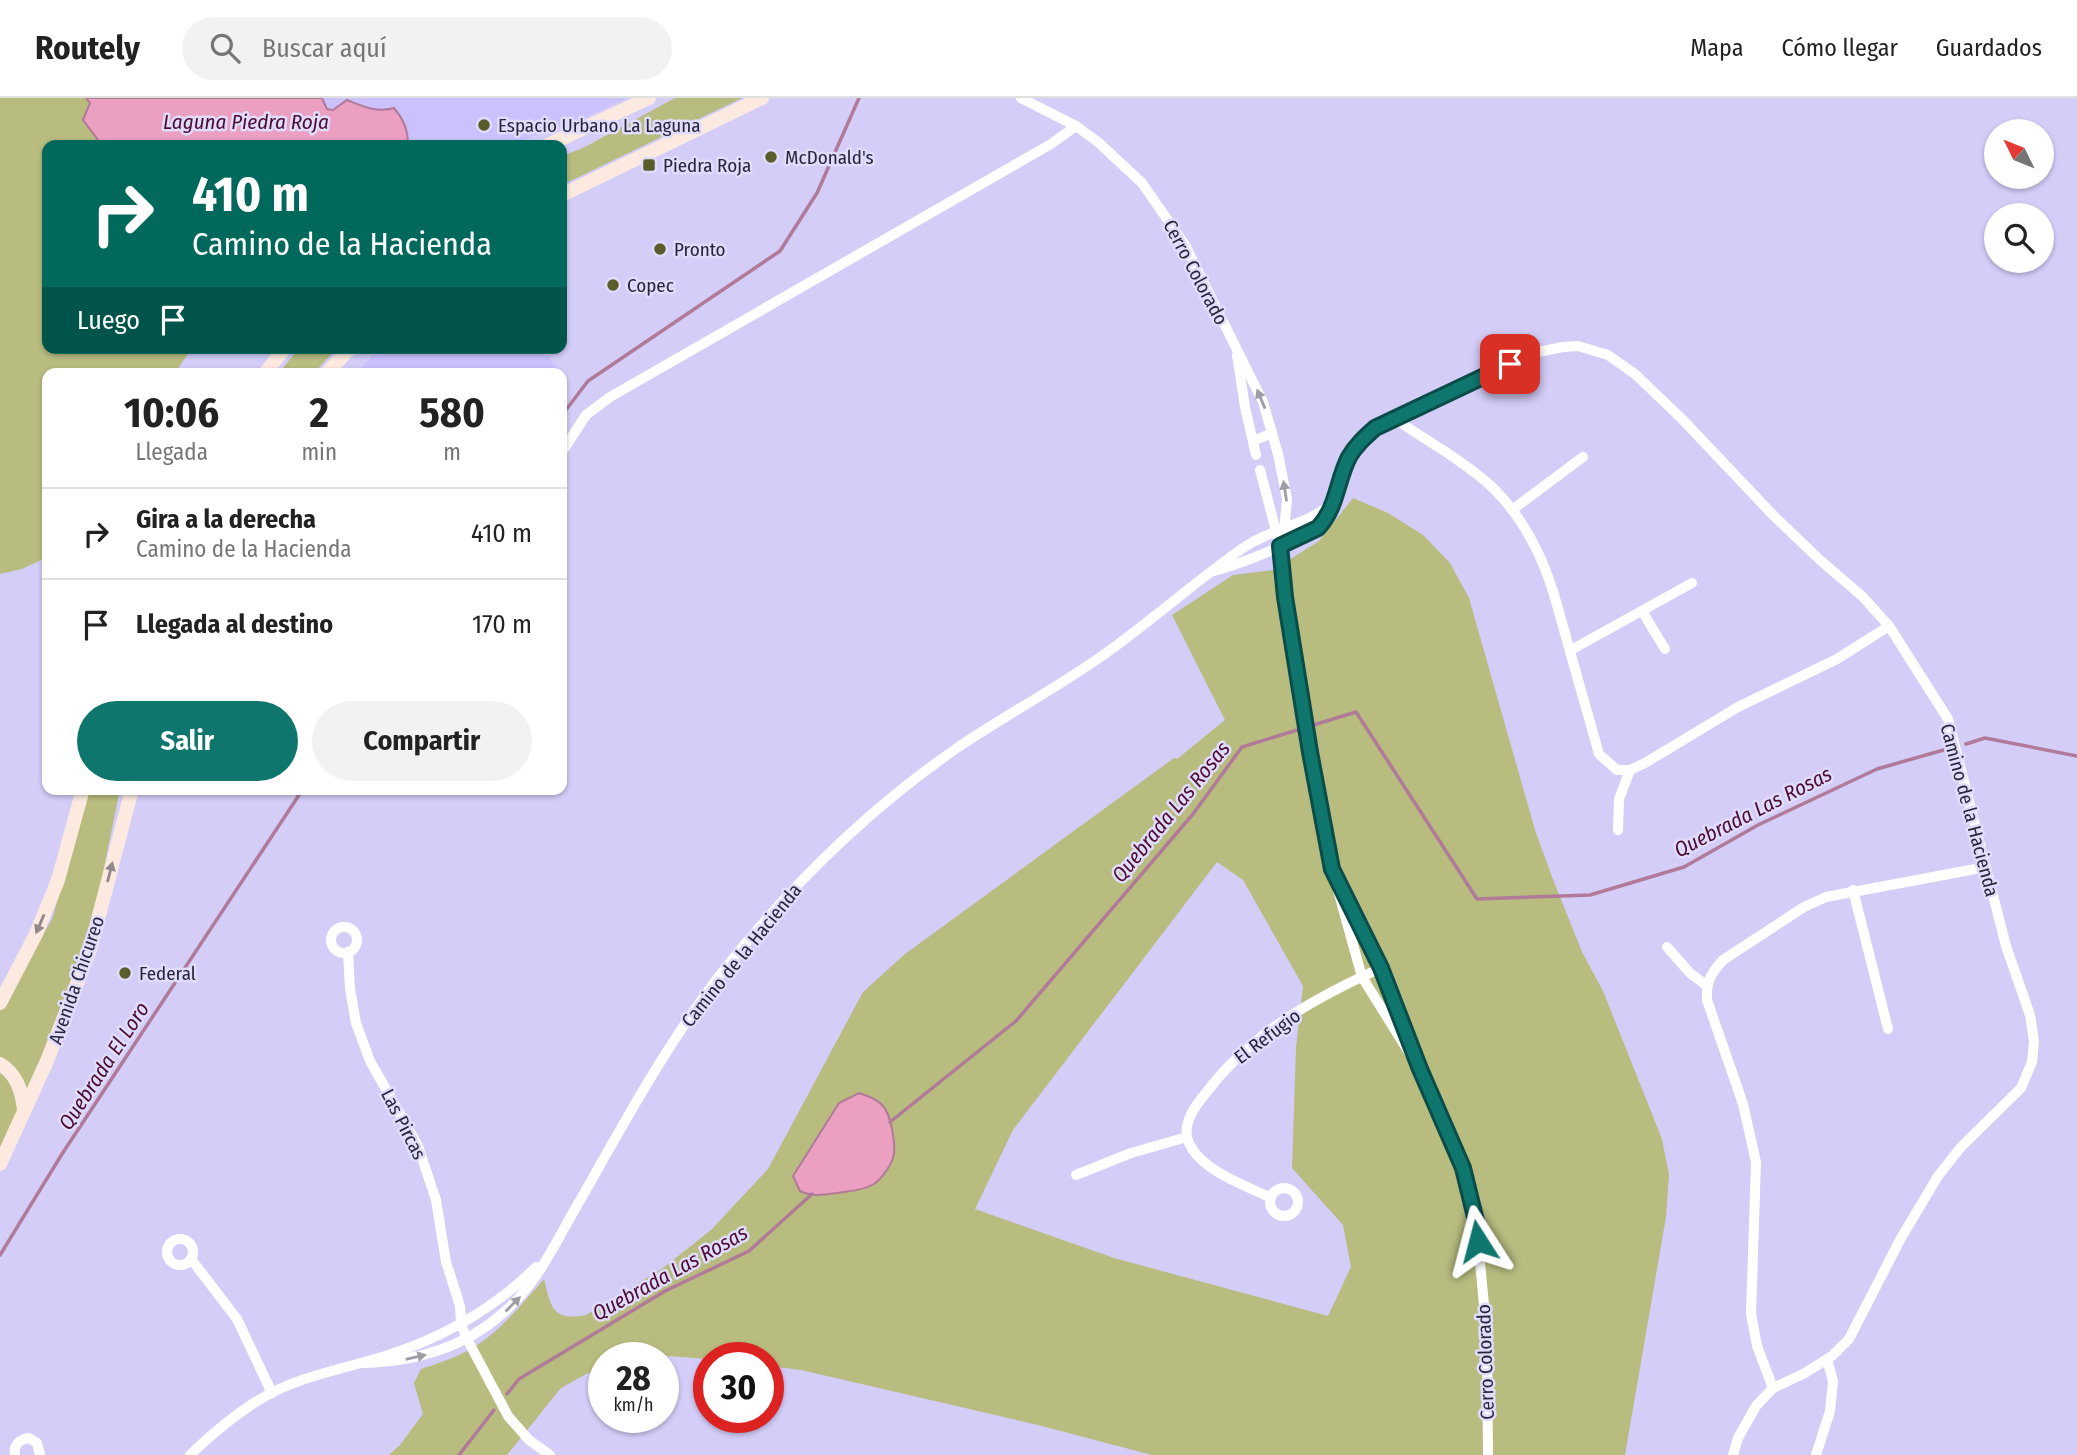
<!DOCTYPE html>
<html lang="es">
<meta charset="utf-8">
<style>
:root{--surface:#fff;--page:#f2f2f2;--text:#222;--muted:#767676;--line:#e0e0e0;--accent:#0f766e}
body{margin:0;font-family:"Fira Sans Condensed",sans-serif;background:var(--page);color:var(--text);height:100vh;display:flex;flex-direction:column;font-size:26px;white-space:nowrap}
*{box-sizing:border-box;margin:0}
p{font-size:23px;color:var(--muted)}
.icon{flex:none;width:38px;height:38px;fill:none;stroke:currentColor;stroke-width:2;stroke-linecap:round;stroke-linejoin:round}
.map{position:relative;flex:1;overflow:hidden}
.sheet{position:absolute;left:42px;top:270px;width:525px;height:427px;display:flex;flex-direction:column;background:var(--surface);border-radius:14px;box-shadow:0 2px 5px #0004}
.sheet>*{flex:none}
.guide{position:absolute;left:42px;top:42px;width:525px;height:214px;border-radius:14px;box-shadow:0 2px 5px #0004;background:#00695c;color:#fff;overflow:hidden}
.needle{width:46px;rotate:313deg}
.tools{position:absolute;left:1984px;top:21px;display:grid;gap:14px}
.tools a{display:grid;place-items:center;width:70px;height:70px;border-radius:50%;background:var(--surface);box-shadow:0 2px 5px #0004;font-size:35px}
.speed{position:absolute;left:588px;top:1244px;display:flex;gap:14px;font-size:35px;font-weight:700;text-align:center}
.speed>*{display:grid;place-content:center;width:91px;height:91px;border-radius:50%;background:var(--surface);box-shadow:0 2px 5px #0004;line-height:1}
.speed small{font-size:18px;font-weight:400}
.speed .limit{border:10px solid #d22;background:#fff;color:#111}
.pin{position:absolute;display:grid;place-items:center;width:60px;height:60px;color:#fff;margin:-30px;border-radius:14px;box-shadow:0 4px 10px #0006}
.me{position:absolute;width:77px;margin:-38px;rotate:351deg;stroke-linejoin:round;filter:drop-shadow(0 0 5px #0008)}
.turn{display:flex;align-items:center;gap:24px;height:147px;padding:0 35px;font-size:32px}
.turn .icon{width:91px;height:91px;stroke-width:2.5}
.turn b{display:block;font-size:49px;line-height:60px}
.then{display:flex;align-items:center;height:66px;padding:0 35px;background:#0003;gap:14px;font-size:26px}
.eta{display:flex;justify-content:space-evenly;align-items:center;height:119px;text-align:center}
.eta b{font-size:42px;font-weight:700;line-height:49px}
.action{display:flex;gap:14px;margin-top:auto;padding:14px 35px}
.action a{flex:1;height:80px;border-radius:42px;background:var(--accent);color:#fff;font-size:28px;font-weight:700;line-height:80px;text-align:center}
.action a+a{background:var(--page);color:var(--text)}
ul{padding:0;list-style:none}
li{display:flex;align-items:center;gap:21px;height:91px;padding:0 35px;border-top:2px solid var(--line)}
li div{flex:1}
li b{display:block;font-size:26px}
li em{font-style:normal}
header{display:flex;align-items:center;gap:42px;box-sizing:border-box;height:98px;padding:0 35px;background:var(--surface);border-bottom:2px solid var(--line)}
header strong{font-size:33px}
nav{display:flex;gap:38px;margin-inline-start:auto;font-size:24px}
.search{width:490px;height:63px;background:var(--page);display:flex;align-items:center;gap:18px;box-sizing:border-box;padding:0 24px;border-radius:38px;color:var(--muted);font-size:26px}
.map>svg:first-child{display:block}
.built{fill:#cac1fd}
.green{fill:#b8bc7f;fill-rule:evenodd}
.water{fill:#eb9fc1;stroke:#b07a98;stroke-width:2}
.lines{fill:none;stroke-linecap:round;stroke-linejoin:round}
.stream{stroke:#b07a98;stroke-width:3.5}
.minor{stroke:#fff;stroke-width:10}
.secondary{stroke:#fceae0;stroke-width:14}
.oneway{fill:#9e9da6}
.oneway2{fill:#92888c}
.route-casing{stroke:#0a4d48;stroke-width:18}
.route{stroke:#0f766e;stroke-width:12}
.poi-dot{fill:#5a5d2a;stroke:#e0dcfc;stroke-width:2.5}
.labels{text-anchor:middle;stroke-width:5;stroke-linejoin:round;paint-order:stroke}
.poi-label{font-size:19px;fill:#282539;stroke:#e0dcfc;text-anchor:start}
.street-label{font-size:19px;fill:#282539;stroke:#e0dcfc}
.water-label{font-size:21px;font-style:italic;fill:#4d0b30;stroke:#e0dcfc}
</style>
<header>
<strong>Routely</strong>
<div class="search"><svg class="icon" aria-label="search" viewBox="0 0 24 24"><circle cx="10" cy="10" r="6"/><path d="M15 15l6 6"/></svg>Buscar aquí</div>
<nav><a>Mapa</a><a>Cómo llegar</a><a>Guardados</a></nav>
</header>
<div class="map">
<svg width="2077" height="1357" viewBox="0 0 2077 1357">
<rect width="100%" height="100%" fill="#d3cdf8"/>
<!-- built -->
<g class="built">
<path d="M 322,0 L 627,0 L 581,21 L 509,47 L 408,47 L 408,34 L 381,14 L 348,2 L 339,10 L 327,11 Z"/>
<path d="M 380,250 L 543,250 L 560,275 L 357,275 Z"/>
</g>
<!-- green -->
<g class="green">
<path d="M 0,0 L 86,0 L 90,5 L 83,22 L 102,47 L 47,47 L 47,250 L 192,250 L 175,275 L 47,275 L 47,459 L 22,471 L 0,476 Z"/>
<path d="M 675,0 L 742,0 L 562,87 L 562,58 L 583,50 Z"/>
<path d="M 299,250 L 337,250 L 314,275 L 279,275 Z"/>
<path d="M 1353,400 L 1388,415 L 1423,437 L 1450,465 L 1469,500 L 1535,732 L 1552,779 L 1582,854 L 1603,893 L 1662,1041 L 1669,1077 L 1666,1119 L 1625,1357 L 1152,1357 L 1038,1327 L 801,1272 L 768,1268 L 768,1260 L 709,1261 L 668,1258 L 604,1260 L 604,1271 L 586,1276 L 561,1290 L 507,1357 L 389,1357 L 400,1347 L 423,1316 L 414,1285 L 421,1271 C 435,1266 450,1262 463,1255 C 495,1240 520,1208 544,1181 C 551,1207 551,1224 586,1217 L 663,1170 L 711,1132 L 768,1071 L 863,894 L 905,856 L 1174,660 L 1177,661 L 1225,622 L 1172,517 L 1233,477 L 1273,472 L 1319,443 ZM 1217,764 L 1243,782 L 1303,888 L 1296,949 L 1292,1070 L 1343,1127 L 1351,1169 L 1328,1218 L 1114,1160 L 975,1111 L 1013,1032 Z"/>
<path d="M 90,691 L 120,691 L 94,819 L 51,937 L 0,1052 L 0,911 L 52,821 Z"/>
</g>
<!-- water -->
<g class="water">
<path d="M 86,0 L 322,0 L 327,11 L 333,12 L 347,2 C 365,9 376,15 394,10 C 404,22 408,32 408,47 L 102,47 L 83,22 L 90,5 Z"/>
<path d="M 859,995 C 868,998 877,1001 883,1008 C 891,1017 895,1043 894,1055 C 893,1066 882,1080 874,1086 C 863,1093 848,1093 837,1095 C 823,1097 812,1099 800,1093 L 793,1078 L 839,1005 Z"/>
</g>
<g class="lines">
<!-- stream -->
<g class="stream">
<path d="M 562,317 L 588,283 L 780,153 L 817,95 L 859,0"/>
<path d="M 1966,646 L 1985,640 L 2077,658"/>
<path d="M 890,1024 L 1016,923 L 1193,716 L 1242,649 L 1356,614 L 1477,801 L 1590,797 L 1684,769 L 1758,727 L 1877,671 L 1947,651"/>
<path d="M 0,1157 L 62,1056 L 303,691"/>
<path d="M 507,1296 L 519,1281 L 665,1193 L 749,1153 L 812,1096"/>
<path d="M 459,1357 L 494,1312"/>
</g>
<!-- minor -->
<g class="minor">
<path d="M 1021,0 L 1076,28 L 1098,44 L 1142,85 L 1185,147 L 1263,304 L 1278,356 L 1287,401 L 1284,434"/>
<path d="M 1237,257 L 1245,309 L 1256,357"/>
<path d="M 1395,321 C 1427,343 1464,363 1492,389 C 1523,419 1543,459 1555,500 L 1599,656 L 1617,672 L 1630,672 L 1645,665 L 1738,609 L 1837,561 L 1889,528"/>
<path d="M 1253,343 L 1272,335"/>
<path d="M 562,354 L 586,317 L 610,299 L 1051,46 L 1076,28"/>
<path d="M 1260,372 L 1280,448 L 1285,499 L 1310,654 L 1332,771 L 1362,879 L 1420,972"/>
<path d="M 1512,412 L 1583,359"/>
<path d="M 1214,473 C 1237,467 1315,438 1326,420 C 1331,412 1333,403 1336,394 C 1347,366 1352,351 1375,330 L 1533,255 L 1563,249 L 1578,248 L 1608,257 L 1635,276 L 1682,321 L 1774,418 L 1820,462 L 1863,499 L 1889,528 L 1948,621 L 2006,848 L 2030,917 L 2034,943 L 2032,964 L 2021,990 L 1961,1049 L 1938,1078 L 1901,1140 L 1849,1241 L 1832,1258 L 1805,1275 L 1773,1290 L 1756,1308 L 1738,1340 L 1733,1357"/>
<path d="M 1642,513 L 1665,551"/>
<path d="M 1571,552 L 1692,485"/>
<path d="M 1618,732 L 1619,701 L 1630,672"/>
<path d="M 1342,790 L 1381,870 L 1411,949"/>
<path d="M 1853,792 L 1888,931"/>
<circle cx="344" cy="842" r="13"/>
<path d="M 1667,849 L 1690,875 L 1706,887"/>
<path d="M 348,854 L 350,891 L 356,925 L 370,963 L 418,1048 L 436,1102 L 446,1164 L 460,1208 L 461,1226 L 467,1241 L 508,1318 L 529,1342 L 550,1357"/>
<path d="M 1418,966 L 1463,1070 L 1476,1123 L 1487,1238 L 1488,1357"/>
<path d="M 1076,1077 L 1131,1055 L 1187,1039"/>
<circle cx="1284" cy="1104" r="14"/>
<path d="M 1271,1100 C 1245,1087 1195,1071 1187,1039 C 1184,1023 1196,1007 1205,996 C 1250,936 1314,900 1381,870"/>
<circle cx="180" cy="1154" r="13"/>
<path d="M 191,1161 L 237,1221 L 272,1295"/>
<path d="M 361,1265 C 414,1264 463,1251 503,1215 C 539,1185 558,1139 582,1099 C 625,1023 667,946 720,877 C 788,790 866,713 957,650 C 1003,619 1053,592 1099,560 C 1148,526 1193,485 1243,450 C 1272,430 1304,428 1332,406"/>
<path d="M 1773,1290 L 1757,1248 L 1751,1216 L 1756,1064 L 1743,1006 L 1707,902 C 1706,884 1711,875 1723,862 L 1804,809 L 1826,799 L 1986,769"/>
<path d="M 15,1357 C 13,1347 20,1341 29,1340 L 37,1345 L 40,1357"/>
<path d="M 190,1357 C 216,1332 243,1309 275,1293 C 303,1280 331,1273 361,1265 C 426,1248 488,1217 536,1169"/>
<path d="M 1816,1357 L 1830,1313 L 1833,1283 L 1827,1261"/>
</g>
<!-- secondary -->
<g class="secondary">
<path d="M 548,47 L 649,0"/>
<path d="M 562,97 L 762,0"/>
<path d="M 265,275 L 285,250"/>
<path d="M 327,275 L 350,250"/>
<path d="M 0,905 L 36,836 L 58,782 L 83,691"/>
<path d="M 0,966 C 17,976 22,994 24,1012"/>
<path d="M 0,1066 L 47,963 L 90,852 L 132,691"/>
</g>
</g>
<!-- one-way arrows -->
<defs><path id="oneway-solid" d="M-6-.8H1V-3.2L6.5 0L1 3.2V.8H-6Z" transform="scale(1.75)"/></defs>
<g class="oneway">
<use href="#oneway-solid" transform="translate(1261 301) rotate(-113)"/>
<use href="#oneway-solid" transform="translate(1285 393) rotate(-99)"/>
<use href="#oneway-solid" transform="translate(513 1206) rotate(-45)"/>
<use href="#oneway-solid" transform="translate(416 1259) rotate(-13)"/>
</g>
<g class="oneway2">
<use href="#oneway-solid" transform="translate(110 774) rotate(-76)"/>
<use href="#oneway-solid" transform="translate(40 826) rotate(113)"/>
</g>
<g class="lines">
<defs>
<path id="route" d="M 1478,1143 L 1476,1123 L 1463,1070 L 1420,971 L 1381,870 L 1332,771 L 1310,654 L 1285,499 L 1280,448 L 1318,430 C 1337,410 1337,382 1349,359 C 1356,347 1365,339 1375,330 L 1510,266"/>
</defs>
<!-- route casing -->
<use href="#route" class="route-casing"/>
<!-- route -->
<use href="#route" class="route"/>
</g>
<!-- markers -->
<g class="poi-dot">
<circle cx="484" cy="27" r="7"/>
<circle cx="771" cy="59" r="7"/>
<rect x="642" y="60" width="14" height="14" rx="3.5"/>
<circle cx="660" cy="151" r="7"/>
<circle cx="613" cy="187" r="7"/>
<circle cx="125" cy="875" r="7"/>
</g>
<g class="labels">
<!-- poi labels -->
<g class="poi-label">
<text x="498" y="34">Espacio Urbano La Laguna</text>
<text x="785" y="66">McDonald's</text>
<text x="663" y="74">Piedra Roja</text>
<text x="674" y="158">Pronto</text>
<text x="627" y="194">Copec</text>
<text x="139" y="882">Federal</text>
</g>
<!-- street labels -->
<g class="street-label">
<text transform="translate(1196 174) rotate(62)" y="7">Cerro Colorado</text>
<text transform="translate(1970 712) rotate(75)" y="7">Camino de la Hacienda</text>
<text transform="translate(741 857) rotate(-51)" y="7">Camino de la Hacienda</text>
<text transform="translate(76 882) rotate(-71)" y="7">Avenida Chicureo</text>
<text transform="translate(1267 938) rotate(-37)" y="7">El Refugio</text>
<text transform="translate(404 1026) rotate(63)" y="7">Las Pircas</text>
<text transform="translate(1485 1264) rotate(-92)" y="7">Cerro Colorado</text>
</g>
<!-- water labels -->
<g class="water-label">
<text x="246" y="31">Laguna Piedra Roja</text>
<text transform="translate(1171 714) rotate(-51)" y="7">Quebrada Las Rosas</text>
<text transform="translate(1753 714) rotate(-27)" y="7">Quebrada Las Rosas</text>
<text transform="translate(104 968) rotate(-57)" y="7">Quebrada El Loro</text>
<text transform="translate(670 1175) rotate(-29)" y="7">Quebrada Las Rosas</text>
</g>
</g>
</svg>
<div class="tools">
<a><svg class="needle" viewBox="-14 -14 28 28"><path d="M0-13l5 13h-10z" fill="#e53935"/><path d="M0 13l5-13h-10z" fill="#767676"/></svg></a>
<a><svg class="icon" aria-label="search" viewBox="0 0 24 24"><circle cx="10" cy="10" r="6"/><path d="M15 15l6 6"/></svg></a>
</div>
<div class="speed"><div>28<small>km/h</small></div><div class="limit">30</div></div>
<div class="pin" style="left:1510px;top:266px;background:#d93025"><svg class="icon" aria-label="arrive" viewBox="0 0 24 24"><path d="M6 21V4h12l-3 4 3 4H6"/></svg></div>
<svg class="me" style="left:1478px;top:1143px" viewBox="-20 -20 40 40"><path d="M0-17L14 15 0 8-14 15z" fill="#0f766e" stroke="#fff" stroke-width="4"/></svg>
<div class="guide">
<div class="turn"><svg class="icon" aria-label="right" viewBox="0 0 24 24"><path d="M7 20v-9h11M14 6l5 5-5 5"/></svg><div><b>410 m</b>Camino de la Hacienda</div></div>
<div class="then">Luego<svg class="icon" aria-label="arrive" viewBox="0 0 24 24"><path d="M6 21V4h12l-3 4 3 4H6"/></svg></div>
</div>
<section class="sheet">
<div class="eta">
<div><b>10:06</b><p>Llegada</p></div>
<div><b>2</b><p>min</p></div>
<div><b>580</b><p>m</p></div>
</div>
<ul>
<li><svg class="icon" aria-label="right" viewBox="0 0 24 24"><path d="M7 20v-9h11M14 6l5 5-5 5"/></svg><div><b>Gira a la derecha</b><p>Camino de la Hacienda</p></div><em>410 m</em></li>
<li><svg class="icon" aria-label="arrive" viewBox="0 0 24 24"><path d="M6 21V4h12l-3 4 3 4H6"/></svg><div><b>Llegada al destino</b></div><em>170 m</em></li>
</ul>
<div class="action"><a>Salir</a><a>Compartir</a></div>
</section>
</div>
